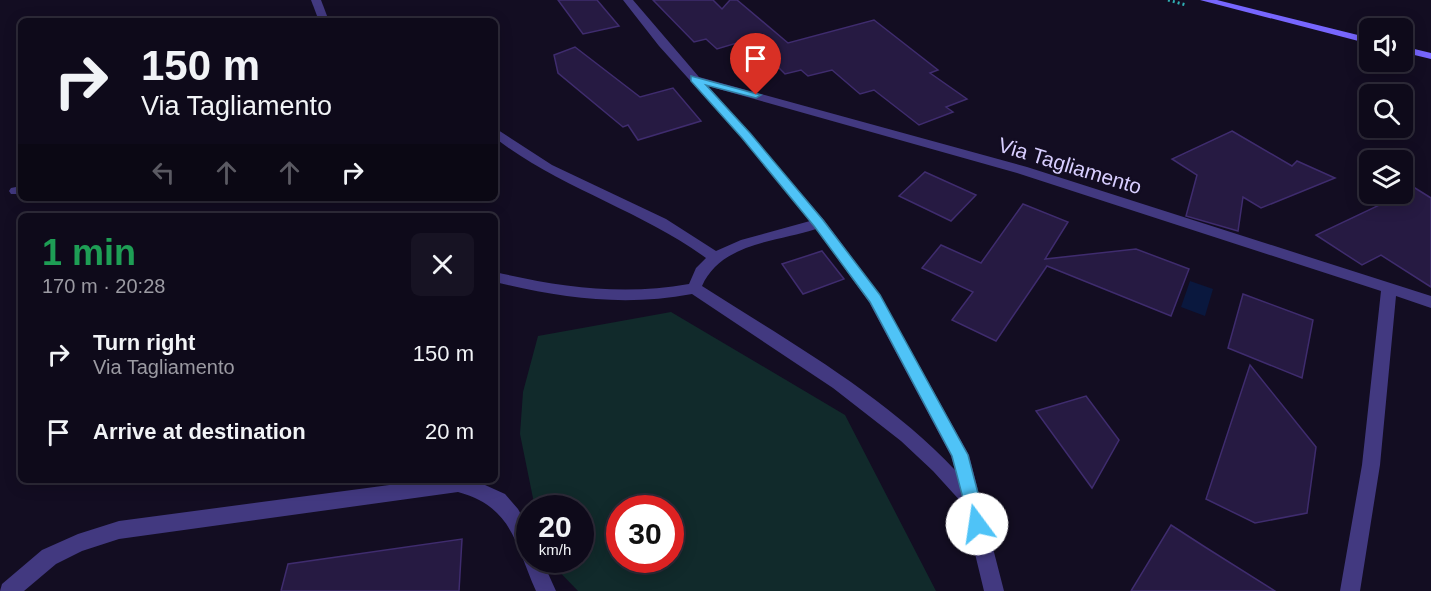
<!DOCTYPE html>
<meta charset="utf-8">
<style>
:root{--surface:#0e0a1a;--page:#171323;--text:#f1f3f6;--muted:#9b9aa2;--line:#2e2b39}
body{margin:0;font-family:Arial,sans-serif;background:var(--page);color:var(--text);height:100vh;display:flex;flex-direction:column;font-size:22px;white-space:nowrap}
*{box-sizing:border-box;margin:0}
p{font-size:20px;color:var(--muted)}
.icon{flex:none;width:33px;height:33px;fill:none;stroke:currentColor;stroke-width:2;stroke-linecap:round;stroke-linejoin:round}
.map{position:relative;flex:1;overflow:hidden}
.panel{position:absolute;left:18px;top:213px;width:480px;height:270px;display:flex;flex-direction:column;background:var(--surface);border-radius:9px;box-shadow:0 3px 15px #0003,0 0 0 2px var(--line)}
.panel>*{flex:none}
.guide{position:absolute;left:18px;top:18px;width:480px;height:183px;border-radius:9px;box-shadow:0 3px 15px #0003,0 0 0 2px var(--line);background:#0e0a1a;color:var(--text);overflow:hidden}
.buttons{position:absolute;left:1359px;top:18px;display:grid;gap:12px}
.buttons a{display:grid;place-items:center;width:54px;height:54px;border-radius:9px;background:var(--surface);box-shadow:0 3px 15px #0003,0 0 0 2px var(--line);font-size:30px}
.speed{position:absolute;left:516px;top:495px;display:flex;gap:12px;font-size:30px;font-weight:700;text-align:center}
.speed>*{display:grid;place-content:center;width:78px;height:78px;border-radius:50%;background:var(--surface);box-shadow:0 3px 15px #0003,0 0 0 2px var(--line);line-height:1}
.speed small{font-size:15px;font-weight:400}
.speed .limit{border:9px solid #d22;background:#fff;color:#111}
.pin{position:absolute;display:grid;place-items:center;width:51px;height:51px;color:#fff;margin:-62px -26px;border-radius:50% 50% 50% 0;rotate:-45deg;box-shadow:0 0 6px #0007}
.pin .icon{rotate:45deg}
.me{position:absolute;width:66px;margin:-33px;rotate:346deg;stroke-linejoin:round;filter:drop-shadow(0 0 4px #0008)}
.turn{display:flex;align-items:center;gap:21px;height:126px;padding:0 24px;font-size:27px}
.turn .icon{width:78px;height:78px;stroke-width:2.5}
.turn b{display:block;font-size:42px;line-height:51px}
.lanes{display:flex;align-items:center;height:57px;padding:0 24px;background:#0003;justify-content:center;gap:30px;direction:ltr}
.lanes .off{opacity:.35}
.round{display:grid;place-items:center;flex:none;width:63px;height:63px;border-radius:9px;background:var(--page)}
.summary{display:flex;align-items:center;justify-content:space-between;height:102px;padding:0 24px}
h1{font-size:36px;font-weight:800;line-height:45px;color:#1e9e55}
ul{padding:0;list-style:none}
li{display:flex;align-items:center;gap:18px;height:78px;padding:0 24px}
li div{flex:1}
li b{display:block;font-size:22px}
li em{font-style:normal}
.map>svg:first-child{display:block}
.green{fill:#112a2b;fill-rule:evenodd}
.water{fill:#0a183e}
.building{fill:#261a42;stroke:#3f2c6e;stroke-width:1.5}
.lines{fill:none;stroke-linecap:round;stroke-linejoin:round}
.path{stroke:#2faeb2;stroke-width:3;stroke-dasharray:2 3;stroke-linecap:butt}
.service{fill:#423980;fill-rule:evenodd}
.minor{fill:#423980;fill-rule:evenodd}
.secondary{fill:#7766fe;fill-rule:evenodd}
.route{fill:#4fc3f7;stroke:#337fa1;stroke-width:1.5}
.labels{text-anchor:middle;stroke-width:4.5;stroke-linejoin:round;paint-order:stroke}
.street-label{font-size:21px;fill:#d8ceff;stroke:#130d22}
</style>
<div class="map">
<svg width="1431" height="591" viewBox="0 0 1431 591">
<rect width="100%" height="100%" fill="#130d22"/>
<!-- green -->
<path class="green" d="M 671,312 L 845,415 L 936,591 L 578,591 L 548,560 L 580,560 L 580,508 L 535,508 L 520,434 L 523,392 L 538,336 ZM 620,508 L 670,508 L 670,560 L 620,560 Z"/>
<!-- water -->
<path class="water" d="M 1190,281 L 1213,289 L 1205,316 L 1181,307 Z"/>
<!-- building -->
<g class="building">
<path d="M 558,0 L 597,0 L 619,26 L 583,34 Z"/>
<path d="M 653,0 L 713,0 L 722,9 L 730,0 L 737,0 L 788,43 L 874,20 L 938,70 L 930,73 L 967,99 L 946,107 L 953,112 L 919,125 L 874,90 L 860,94 L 832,70 L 808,76 L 801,70 L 785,74 L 750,39 L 717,49 L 706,39 L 694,42 Z"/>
<path d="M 575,47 L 640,97 L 673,88 L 701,121 L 638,140 L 628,125 L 623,127 L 558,73 L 554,55 Z"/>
<path d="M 1232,131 L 1292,166 L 1297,161 L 1335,178 L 1261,208 L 1243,197 L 1238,231 L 1186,216 L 1197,175 L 1172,159 Z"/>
<path d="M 925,172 L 976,195 L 951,221 L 899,196 Z"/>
<path d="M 1415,188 L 1431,198 L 1431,287 L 1381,255 L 1362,265 L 1316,235 Z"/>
<path d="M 1023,204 L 1068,222 L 1045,259 L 1136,249 L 1189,269 L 1171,316 L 1047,266 L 996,341 L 952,320 L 973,292 L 922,268 L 941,245 L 981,263 Z"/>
<path d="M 822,251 L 844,279 L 803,294 L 782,264 Z"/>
<path d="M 1243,294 L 1313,320 L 1302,378 L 1228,348 Z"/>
<path d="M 1250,365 L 1316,447 L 1307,513 L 1255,523 L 1206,499 Z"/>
<path d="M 1086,396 L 1119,440 L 1092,488 L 1036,411 Z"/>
<path d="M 1171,525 L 1205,547 L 1275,591 L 1131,591 Z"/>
<path d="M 462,539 L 459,591 L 281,591 L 288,564 Z"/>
</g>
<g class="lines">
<!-- path -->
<path class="path" d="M 1168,0 L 1186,5"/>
<!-- service -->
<path class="service" d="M 21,186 L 21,194 L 11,194 L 9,191 L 11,188 Z"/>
<!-- minor -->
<g class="minor">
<path d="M 311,0 L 321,0 L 329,21 L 319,21 Z"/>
<path d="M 623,0 L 633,0 L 699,77 L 1027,167 L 1431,296 L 1431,308 L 1396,296 L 1380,465 L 1360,591 L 1340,591 L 1362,465 L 1381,291 L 1017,173 L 708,86 L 824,220 L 880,295 L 969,455 L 1004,591 L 984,591 L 963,504 L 933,471 L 901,441 L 833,388 L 692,294 C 624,307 561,298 495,282 L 495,272 C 560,287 622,296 689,284 L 696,268 L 706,258 C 640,210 560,188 495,138 L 495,128 L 552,165 L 666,219 L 716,251 L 741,240 L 810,221 L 742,138 L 659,46 ZM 816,229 L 869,302 L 951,456 L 955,470 C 883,394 789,342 702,286 C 721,243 776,242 816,229 Z"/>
<path d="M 427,480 L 474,480 L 505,494 L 518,509 L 530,531 L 530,560 L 542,560 L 556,591 L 536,591 C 515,544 513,507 458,492 L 119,539 L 82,551 L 56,564 L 24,591 L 0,591 L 2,584 L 42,550 L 78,534 L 119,521 Z"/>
</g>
<!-- secondary -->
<g class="secondary">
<path d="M 1200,0 L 1217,0 L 1370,38 L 1370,44 Z"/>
<path d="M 1402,46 L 1431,53 L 1431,59 L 1402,52 Z"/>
</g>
</g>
<!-- route -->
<path class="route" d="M 691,76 L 761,95 L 756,98 L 706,85 L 750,133 L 823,220 L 880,295 L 968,455 L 986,524 L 983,529 L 977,532 L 971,529 L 952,456 L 870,302 L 814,226 L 742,138 L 691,81 Z"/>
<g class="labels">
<!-- street labels -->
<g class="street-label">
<text transform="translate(1070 166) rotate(17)" y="7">Via Tagliamento</text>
</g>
</g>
</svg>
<div class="buttons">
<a><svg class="icon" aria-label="sound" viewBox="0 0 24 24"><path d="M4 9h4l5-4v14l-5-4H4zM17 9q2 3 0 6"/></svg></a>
<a><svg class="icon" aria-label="search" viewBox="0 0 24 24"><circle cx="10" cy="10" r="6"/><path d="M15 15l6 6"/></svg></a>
<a><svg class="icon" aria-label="layers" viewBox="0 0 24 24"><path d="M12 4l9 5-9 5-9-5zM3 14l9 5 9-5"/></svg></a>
</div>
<div class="speed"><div>20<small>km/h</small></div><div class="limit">30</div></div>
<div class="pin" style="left:756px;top:95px;background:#d93025"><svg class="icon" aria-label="arrive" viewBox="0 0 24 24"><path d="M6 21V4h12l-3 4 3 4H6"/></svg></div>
<svg class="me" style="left:977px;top:524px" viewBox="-20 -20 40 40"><circle r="19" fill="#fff"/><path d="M0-13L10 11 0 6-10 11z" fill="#4fc3f7"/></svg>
<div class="guide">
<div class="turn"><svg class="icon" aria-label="right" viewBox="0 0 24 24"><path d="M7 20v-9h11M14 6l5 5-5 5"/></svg><div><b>150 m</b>Via Tagliamento</div></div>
<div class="lanes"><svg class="icon off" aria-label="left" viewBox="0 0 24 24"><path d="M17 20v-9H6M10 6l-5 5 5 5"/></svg><svg class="icon off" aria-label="ahead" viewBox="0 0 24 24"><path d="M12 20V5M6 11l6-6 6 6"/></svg><svg class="icon off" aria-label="ahead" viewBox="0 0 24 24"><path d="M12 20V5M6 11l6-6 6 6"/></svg><svg class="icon" aria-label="right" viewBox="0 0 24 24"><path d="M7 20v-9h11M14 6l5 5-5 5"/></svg></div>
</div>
<section class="panel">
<div class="summary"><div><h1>1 min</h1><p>170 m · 20:28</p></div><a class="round"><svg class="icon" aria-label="close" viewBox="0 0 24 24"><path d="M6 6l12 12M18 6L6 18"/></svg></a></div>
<ul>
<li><svg class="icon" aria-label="right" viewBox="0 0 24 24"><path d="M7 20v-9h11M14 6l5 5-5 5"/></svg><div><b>Turn right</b><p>Via Tagliamento</p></div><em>150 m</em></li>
<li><svg class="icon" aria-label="arrive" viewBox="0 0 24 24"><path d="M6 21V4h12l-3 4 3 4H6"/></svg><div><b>Arrive at destination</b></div><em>20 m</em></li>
</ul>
</section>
</div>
